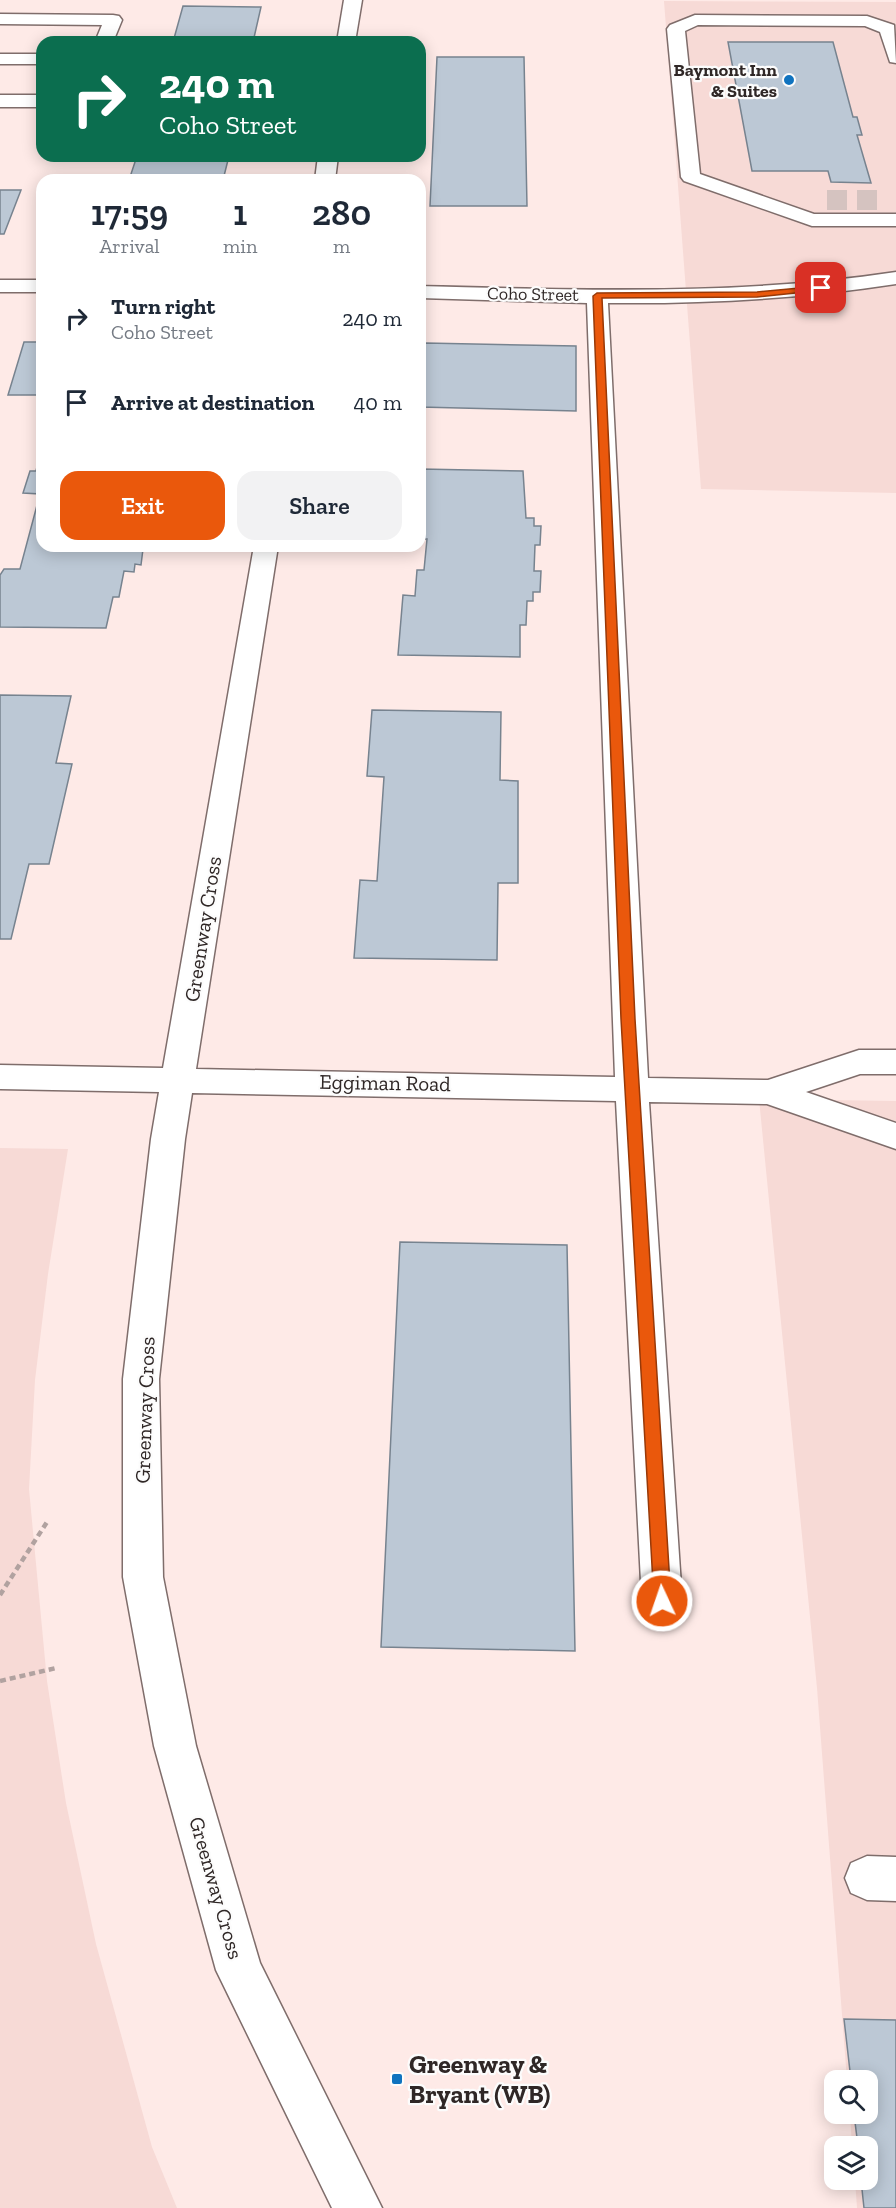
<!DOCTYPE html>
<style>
:root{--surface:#fff;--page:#f2f2f3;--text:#1f2937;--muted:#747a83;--accent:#ea580c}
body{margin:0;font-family:"Zilla Slab",serif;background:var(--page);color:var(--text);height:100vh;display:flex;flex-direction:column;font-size:22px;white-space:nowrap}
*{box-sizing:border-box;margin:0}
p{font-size:20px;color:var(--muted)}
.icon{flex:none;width:33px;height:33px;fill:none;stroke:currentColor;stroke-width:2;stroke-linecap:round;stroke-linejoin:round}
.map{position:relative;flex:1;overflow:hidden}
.drawer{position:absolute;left:36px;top:174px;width:390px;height:378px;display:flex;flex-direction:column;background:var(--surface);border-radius:18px;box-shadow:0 3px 15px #0003}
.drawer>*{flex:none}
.banner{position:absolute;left:36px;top:36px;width:390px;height:126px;border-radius:18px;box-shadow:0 3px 15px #0003;background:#0b6e4f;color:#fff;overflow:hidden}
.fabs{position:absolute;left:824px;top:2070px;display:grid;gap:12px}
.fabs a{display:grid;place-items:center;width:54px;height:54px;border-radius:12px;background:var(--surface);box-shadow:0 3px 15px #0003;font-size:30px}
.pin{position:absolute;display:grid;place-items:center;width:51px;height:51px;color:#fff;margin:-26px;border-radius:12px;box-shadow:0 3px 9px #0006}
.me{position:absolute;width:66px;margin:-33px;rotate:357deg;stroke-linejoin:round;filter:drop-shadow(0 0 4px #0008)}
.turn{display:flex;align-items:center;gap:21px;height:126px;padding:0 24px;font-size:27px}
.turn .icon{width:78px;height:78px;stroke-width:2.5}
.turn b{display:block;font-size:42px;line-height:51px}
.eta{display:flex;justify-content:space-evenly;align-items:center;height:102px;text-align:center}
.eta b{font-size:36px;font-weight:600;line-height:42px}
.action{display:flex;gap:12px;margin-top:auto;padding:12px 24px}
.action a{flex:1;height:69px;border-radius:18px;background:var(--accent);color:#fff;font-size:24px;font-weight:600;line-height:69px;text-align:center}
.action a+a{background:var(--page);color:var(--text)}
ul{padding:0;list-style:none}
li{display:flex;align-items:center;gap:18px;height:84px;padding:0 24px}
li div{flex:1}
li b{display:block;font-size:22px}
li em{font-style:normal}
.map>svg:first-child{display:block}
.built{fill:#f7dad6}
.building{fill:#bcc8d5;stroke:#77838f;stroke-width:1.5}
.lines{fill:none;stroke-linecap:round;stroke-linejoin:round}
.minor-tunnel{stroke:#d5c3c0;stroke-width:20;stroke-dasharray:20 10;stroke-linecap:butt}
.minor-casing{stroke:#7f6d6b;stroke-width:3}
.path{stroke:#b1a2a0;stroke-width:4.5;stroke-dasharray:6 4;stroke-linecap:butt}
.minor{fill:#fff;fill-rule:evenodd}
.route{fill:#ea580c;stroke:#983908;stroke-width:1.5}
.poi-dot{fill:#1073bf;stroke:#fcfcfc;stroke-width:2}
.labels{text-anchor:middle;stroke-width:4.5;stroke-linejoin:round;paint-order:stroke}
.far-poi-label{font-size:18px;font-weight:bold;fill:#2f2726;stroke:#fcfcfc;text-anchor:end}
.far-street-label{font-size:18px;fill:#2f2726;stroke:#fcfcfc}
.street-label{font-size:21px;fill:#2f2726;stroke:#fcfcfc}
.near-poi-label{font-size:26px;font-weight:bold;fill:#2f2726;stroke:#fcfcfc;text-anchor:start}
</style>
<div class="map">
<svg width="896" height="2208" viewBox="0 0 896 2208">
<rect width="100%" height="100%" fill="#feeae7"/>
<!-- built -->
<g class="built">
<path d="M 664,1 L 896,2 L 896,493 L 701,489 Z"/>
<path d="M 759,1099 L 896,1101 L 896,2208 L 857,2208 L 855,2180 L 867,2180 L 867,2146 L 852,2146 L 850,2114 L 867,2114 L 867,2080 L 847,2080 L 817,1688 Z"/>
<path d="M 0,1148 L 68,1149 L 48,1274 L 35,1380 L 29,1489 L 47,1681 L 66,1803 L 96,1944 L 152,2147 L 177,2208 L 0,2208 Z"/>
</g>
<!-- building -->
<g class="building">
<path d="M 183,6 L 261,7 L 253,42 L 173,42 Z"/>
<path d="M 728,42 L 833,42 L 853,117 L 857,117 L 862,135 L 857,135 L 871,183 L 831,182 L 828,171 L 752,171 Z"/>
<path d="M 437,57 L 524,57 L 527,206 L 430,206 Z"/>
<path d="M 137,156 L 229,156 L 223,180 L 129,180 Z"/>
<path d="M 0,190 L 21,190 L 4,234 L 0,234 Z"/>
<path d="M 24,342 L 42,342 L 42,395 L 8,395 Z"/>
<path d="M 425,343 L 576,346 L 576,411 L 420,407 Z"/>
<path d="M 42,447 L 42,546 L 140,546 L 139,549 L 143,549 L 141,565 L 135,564 L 134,572 L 124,571 L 119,597 L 113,597 L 106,628 L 0,627 L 0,575 L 4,569 L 20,569 L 40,494 L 23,493 L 30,471 L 36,471 Z"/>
<path d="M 420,469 L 523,471 L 526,518 L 534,518 L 534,526 L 541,526 L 540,545 L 535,545 L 534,571 L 541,571 L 540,592 L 533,592 L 533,601 L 527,601 L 526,625 L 520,625 L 520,657 L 398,655 L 403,595 L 415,596 L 417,570 L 424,570 L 427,539 L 420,539 Z"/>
<path d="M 0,695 L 71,696 L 56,763 L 72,764 L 49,864 L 29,864 L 11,939 L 0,939 Z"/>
<path d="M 372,710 L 501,712 L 500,780 L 518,781 L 518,883 L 498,883 L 497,960 L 354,958 L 360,880 L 377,881 L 384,777 L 367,776 Z"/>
<path d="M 400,1242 L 567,1245 L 575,1651 L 381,1647 Z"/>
<path d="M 844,2019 L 896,2020 L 896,2208 L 864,2208 L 861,2180 L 867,2180 L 867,2146 L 858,2146 L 854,2114 L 867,2114 L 867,2080 L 851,2080 Z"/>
</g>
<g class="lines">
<!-- minor-tunnel -->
<path class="minor-tunnel" d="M 827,200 L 877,200"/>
<defs>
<g id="minor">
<path d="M 344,0 L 362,0 L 355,42 L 337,42 Z"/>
<path d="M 0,14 L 113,15 L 119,16 L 122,20 L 113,42 L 95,42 L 102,25 L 0,24 Z"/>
<path d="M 695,15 L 867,16 L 894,25 L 896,63 L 890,62 L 880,32 L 865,26 L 698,25 L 685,31 L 700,174 L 814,214 L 896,214 L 896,226 L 812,226 L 684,181 L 681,177 L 667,29 L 670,25 Z"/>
<rect x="0" y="54" width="42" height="10"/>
<rect x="0" y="95" width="42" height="12"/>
<path d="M 318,156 L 338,156 L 335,180 L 315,180 Z"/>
<path d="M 896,272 L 896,284 C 800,299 705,304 608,303 L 648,1078 L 768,1080 L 859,1050 L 896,1050 L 896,1074 L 860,1074 L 806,1092 L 896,1123 L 896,1149 L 767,1104 L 649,1102 L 682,1601 L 676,1614 L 662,1619 L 648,1614 L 642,1601 L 616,1101 L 192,1093 L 185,1139 L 159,1379 L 163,1577 L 196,1746 L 260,1963 L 382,2208 L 332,2208 L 216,1970 L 154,1746 L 123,1577 L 123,1379 L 151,1139 L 159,1092 L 0,1089 L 0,1065 L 163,1068 L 254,546 L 278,546 L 196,1069 L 615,1077 L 587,303 L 420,298 L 420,286 C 581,290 736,296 896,272 Z"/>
<rect x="0" y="280" width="42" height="12"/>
<path d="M 867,1856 L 896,1857 L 896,1901 L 867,1900 L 851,1893 L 845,1878 L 851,1863 Z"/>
</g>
</defs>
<!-- minor casing -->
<use href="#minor" class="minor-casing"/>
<!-- path -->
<g class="path">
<path d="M 0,1595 L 47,1522"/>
<path d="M 0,1681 L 56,1668"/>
</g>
<!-- minor -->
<use href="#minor" class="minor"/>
</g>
<!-- route -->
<path class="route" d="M 821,286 L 825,288 L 824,290 L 757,297 L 602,298 L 635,1019 L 671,1601 L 668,1606 L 662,1609 L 657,1606 L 654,1601 L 621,1019 L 593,296 L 597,293 L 757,292 Z"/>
<!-- markers -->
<g class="poi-dot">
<circle cx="789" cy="80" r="6"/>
<rect x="391" y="2073" width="12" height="12" rx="3"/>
</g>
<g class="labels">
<!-- far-poi labels -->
<g class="far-poi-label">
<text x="777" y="76">Baymont Inn<tspan x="777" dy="21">&amp; Suites</tspan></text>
</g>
<!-- far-street labels -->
<g class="far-street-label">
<text transform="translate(533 294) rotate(1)" y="6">Coho Street</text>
</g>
<!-- street labels -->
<g class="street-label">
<text transform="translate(203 929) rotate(-81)" y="7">Greenway Cross</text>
<text transform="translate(385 1083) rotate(1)" y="7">Eggiman Road</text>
<text transform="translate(145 1410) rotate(-88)" y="7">Greenway Cross</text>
<text transform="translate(216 1888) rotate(74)" y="7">Greenway Cross</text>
</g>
<!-- near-poi labels -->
<g class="near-poi-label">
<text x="409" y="2073">Greenway &amp;<tspan x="409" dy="30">Bryant (WB)</tspan></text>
</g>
</g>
</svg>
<div class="fabs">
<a><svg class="icon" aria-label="search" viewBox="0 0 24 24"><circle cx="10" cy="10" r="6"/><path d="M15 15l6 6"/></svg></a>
<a><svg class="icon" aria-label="layers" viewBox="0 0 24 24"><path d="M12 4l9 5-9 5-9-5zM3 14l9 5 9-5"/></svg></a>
</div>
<div class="pin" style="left:821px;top:288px;background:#d93025"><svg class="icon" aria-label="arrive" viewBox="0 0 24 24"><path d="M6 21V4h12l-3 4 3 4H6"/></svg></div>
<svg class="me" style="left:662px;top:1601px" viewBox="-20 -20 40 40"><circle r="17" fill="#ea580c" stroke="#fff" stroke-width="3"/><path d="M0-11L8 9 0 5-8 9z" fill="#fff"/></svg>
<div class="banner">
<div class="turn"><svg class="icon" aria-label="right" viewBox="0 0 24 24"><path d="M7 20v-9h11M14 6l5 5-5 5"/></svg><div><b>240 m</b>Coho Street</div></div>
</div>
<section class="drawer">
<div class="eta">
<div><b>17:59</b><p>Arrival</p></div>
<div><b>1</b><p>min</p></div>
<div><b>280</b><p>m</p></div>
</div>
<ul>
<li><svg class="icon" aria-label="right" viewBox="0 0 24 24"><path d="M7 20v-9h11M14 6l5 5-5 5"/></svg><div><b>Turn right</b><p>Coho Street</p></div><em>240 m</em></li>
<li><svg class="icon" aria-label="arrive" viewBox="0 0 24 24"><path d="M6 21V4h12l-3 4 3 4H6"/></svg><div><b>Arrive at destination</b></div><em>40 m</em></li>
</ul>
<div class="action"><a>Exit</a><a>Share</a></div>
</section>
</div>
